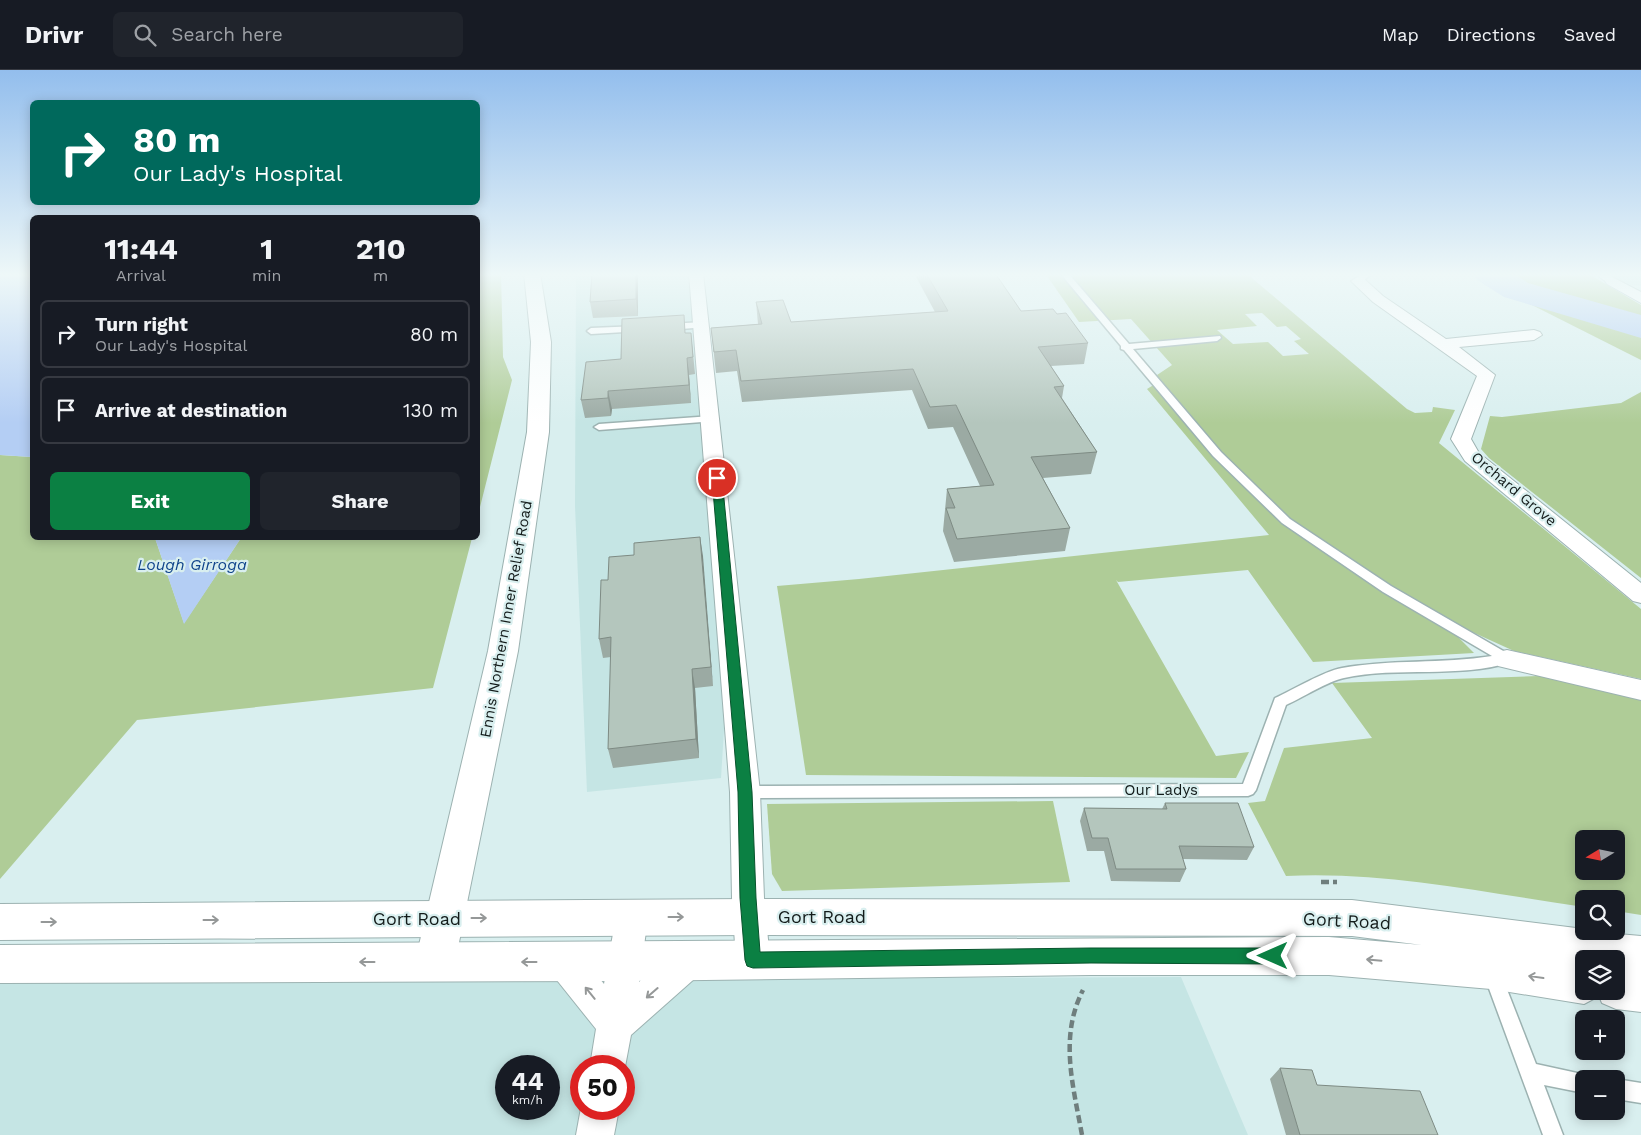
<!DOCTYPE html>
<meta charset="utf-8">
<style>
:root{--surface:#171b24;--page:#20242c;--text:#f1f3f6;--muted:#9ea1a6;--line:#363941;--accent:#0b8043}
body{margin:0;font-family:"Work Sans",sans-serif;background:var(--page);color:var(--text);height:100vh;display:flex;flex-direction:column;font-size:19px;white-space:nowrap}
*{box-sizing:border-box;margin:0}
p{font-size:16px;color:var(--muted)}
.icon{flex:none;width:28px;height:28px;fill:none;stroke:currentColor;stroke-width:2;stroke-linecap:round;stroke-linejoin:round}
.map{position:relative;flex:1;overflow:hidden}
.panel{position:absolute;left:30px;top:145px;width:450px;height:325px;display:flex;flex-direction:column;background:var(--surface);border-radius:8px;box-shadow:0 2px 12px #0003}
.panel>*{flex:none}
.hud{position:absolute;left:30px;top:30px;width:450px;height:105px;border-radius:8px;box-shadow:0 2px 12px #0003;background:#00695c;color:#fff;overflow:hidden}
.needle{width:32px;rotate:260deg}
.fabs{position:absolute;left:1575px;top:760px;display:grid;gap:10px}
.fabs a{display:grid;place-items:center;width:50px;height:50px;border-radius:8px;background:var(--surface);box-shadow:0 2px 12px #0003;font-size:25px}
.speed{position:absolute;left:495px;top:985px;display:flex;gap:10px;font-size:25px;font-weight:700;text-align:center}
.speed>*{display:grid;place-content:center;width:65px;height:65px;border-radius:50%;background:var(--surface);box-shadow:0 2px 12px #0003;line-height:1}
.speed small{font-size:12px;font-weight:400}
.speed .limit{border:8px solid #d22;background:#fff;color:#111}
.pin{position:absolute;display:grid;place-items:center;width:42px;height:42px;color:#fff;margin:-21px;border:2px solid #fff;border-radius:50%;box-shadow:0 1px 5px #0007}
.me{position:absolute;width:55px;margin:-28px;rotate:270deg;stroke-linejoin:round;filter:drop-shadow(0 0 4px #0008)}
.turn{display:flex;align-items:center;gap:18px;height:105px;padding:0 20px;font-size:22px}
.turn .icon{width:65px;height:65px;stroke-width:2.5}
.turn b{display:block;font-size:35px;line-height:42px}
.eta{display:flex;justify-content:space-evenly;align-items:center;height:85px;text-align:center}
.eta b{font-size:30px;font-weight:700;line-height:35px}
.primary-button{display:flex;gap:10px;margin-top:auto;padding:10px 20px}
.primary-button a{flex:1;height:58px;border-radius:8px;background:var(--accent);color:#fff;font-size:20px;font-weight:700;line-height:58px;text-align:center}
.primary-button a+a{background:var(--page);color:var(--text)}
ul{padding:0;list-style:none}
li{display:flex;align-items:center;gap:15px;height:68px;margin:0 10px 8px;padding:0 10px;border:2px solid var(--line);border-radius:8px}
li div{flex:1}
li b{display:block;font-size:19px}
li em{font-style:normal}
header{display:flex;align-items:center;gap:30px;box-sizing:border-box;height:70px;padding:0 25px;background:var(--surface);border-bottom:1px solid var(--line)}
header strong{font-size:24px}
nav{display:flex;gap:28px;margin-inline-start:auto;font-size:18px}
.search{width:350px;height:45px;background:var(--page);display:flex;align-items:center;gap:12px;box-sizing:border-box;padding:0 18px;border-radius:8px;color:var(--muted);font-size:19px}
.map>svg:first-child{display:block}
.built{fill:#c5e5e4;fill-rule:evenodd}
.green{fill:#afcc97;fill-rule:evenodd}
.water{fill:#b4cef4}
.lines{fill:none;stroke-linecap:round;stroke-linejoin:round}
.river{fill:#b4cef4;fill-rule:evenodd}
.service-casing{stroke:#9cb2b1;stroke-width:3}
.pedestrian-casing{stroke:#9cb2b1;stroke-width:2}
.minor-casing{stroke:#9cb2b1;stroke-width:2}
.tertiary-casing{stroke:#9cb2b1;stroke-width:2}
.secondary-casing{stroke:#9cb2b1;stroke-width:2}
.path{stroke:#6f7e7d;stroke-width:4.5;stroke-dasharray:8 4;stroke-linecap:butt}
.service{fill:#fff;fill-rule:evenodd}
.pedestrian{fill:#fff;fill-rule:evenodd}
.minor{fill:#fff;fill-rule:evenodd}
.tertiary{fill:#fff;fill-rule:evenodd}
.secondary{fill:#fff;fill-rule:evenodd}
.wall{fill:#9baaa3}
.shaded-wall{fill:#7e8b84}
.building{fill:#b4c6bd;stroke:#7e8b84}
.oneway{stroke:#959898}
.route{fill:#0b8043;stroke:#07532c}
.labels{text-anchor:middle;stroke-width:4.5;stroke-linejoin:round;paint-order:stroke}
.street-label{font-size:15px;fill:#131b1a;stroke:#d9efef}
.water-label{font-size:16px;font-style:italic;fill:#10448b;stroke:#d9efef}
.near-street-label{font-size:18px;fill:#131b1a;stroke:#d9efef}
</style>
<header>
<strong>Drivr</strong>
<div class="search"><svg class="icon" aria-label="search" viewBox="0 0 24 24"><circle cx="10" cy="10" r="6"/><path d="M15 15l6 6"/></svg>Search here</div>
<nav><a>Map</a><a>Directions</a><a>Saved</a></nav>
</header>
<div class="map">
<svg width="1641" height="1065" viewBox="0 0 1641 1065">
<rect width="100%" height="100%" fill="#d9efef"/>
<!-- built -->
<g class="built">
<path d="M 576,203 L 688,203 L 727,613 L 721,708 L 587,722 L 575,436 Z"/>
<path d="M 1607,203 L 1641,203 L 1641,216 L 1625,214 Z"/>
<path d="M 1181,907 L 1248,1065 L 0,1065 L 0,912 ZM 506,996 L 549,996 L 549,1039 L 506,1039 ZM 581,996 L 624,996 L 624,1039 L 581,1039 Z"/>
</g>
<!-- green -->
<g class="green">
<path d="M 478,203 L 501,203 L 503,287 L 512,310 L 478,445 Z"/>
<path d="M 1045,203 L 1246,203 L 1407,339 L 1415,343 L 1432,342 L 1433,337 L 1455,340 L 1439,373 L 1641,539 L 1641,609 L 1514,581 L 1437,546 L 1474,583 L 1313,592 L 1248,500 L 1118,512 L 1116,510 L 1216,686 L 1249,682 L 1236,708 L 806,705 L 777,516 L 859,509 L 1269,465 L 1147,319 L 1160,311 L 1157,305 L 1172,295 L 1131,249 L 1079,252 ZM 1262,243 L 1277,257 L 1286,256 L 1301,269 L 1294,271 L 1309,284 L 1283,286 L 1268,272 L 1233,274 L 1217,260 L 1257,256 L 1245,244 Z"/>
<path d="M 1477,203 L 1587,203 L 1641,235 L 1641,290 L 1510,224 Z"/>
<path d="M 1641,322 L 1641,508 L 1489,388 L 1481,379 L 1490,346 L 1502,347 L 1621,333 Z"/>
<path d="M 0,385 L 32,387 L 32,468 L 155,468 L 184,553 L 241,468 L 472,468 L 433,618 L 137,650 L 0,809 Z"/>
<path d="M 1539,606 L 1641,627 L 1641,845 L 1616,841 L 1616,829 L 1584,829 L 1584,837 C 1486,823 1385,801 1286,806 L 1248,733 L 1265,731 L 1284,678 L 1372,668 L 1332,613 ZM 1584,769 L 1616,769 L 1616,801 L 1584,801 Z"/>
<path d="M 1053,731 L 1070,812 L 782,821 L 772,804 L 767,734 Z"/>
</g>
<!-- water -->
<g class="water">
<path d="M 0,203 L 32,203 L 32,387 L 0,385 Z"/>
<path d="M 155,468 L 241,468 L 184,554 Z"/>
</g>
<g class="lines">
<!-- river -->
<path class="river" d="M 1473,203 L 1513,203 L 1528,213 L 1641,245 L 1641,268 L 1504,227 L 1477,210 Z"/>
<defs>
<g id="service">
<path d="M 1060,203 L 1068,203 L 1129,274 L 1220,266 L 1221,268 L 1217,271 L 1133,279 L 1221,382 L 1290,449 L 1391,516 L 1512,586 L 1514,589 L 1512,592 C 1458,609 1399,596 1344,608 C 1328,611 1302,628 1286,635 L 1256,720 L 1253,724 L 1248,726 L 745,728 L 740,727 L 737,722 L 740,717 L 745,716 L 1243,714 L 1275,628 C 1293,620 1324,601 1342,598 C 1391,589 1442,594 1492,586 L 1383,522 L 1282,453 L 1213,386 L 1124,280 L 1121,279 L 1121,276 Z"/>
<path d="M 1363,203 L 1372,203 L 1361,213 L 1355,213 L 1355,209 Z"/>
<path d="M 703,252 L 706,253 L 706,257 L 669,260 L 665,257 L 669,254 Z"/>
<path d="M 639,256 L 642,257 L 642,261 L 591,264 L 587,261 L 591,258 Z"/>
<path d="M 712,346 L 715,347 L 715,351 L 599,360 L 594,357 L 599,354 Z"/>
<path d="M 1493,896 L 1499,899 L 1536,994 L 1591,1006 L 1592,1009 L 1584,1009 L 1584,1023 L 1544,1015 L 1563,1065 L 1543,1065 L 1484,905 L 1487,899 Z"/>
<path d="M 1616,1009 L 1641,1013 L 1641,1033 L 1616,1029 Z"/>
</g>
<path id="pedestrian" d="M 1594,203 L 1607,203 L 1617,211 L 1616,213 L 1608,213 Z"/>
<g id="minor">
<path d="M 689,203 L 703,203 L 760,722 L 764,828 L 770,890 L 765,902 L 753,906 L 741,902 L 736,890 L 732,828 L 730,722 Z"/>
<path d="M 1358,207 L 1363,208 L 1383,226 L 1446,269 L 1534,260 L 1540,262 L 1542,265 L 1534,270 L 1459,277 L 1495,305 L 1471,369 L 1479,383 L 1641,513 L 1641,533 L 1633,531 L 1465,391 L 1451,369 L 1477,306 L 1373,232 L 1351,211 Z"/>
<path d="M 1612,207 L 1641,222 L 1641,233 L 1607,214 L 1605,211 Z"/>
<path d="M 1507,580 L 1641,610 L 1641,630 L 1498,596 L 1494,589 L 1498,582 Z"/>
<path d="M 632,832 L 644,836 L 648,847 L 639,912 L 677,879 L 689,875 L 701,879 L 706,891 L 701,903 L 631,965 L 624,1002 L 624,996 L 590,996 L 596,959 L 552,904 L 547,892 L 552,880 L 564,876 L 576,880 L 604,914 L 616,847 L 620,836 Z"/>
<path d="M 581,1038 L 619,1039 L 614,1065 L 576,1065 Z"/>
</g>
<path id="tertiary" d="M 524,203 L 540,203 L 551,272 L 549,362 L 518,581 L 455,892 L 449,905 L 435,911 L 421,905 L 415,892 L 488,581 L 527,362 L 531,272 Z"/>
<path id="secondary" d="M 750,829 L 1352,830 L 1584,859 L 1584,861 L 1641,866 L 1641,942 L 1616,939 L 1602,933 L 1599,926 L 1584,934 L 1491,919 L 1329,905 L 1091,905 L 625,911 L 0,913 L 0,875 L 1329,867 L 1422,875 L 1352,866 L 750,865 L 0,870 L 0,834 ZM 1584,889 L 1616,889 L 1616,921 L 1584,921 Z"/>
</defs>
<!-- service casing -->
<use href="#service" class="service-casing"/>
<!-- pedestrian casing -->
<use href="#pedestrian" class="pedestrian-casing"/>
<!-- minor casing -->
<use href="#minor" class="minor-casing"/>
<!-- tertiary casing -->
<use href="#tertiary" class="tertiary-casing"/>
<!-- secondary casing -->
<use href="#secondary" class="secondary-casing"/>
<!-- path -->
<g class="path">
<path d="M 1321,812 L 1337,812"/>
<path d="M 1082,1065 C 1073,1015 1059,967 1083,920"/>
</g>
<!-- service -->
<use href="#service" class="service"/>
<!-- pedestrian -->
<use href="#pedestrian" class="pedestrian"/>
<!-- minor -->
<use href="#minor" class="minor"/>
<!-- tertiary -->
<use href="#tertiary" class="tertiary"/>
<!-- secondary -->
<use href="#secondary" class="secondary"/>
</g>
<!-- wall -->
<g class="wall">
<path d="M 592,203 L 638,203 L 638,246 L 593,248 L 590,232 Z"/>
<path d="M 914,203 L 995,203 L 1021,241 L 1057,244 L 1088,273 L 1084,294 L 1051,296 L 1064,316 L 1062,328 L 1097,382 L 1091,404 L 1043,408 L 1070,458 L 1065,481 L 954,492 L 943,461 L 947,419 L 980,416 L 953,357 L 928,359 L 912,320 L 742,332 L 737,301 L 716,303 L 711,258 L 758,254 L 756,232 L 791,252 L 935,242 Z"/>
<path d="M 686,263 L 691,263 L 695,304 L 689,305 L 691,333 L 612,339 L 611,346 L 585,348 L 581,330 L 621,289 Z"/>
<path d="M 700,467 L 713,616 L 695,618 L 699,688 L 613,698 L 608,679 L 611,587 L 603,588 L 599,569 L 608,510 L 634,485 Z"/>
<path d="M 1165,733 L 1254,777 L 1247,790 L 1183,789 L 1186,799 L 1180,812 L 1111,811 L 1104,781 L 1087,781 L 1080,751 L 1084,738 L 1162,739 Z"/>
<path d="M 1280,998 L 1317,1015 L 1438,1065 L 1286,1065 L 1270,1009 Z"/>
</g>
<!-- shaded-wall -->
<g class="shaded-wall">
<path d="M 636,203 L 638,203 L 638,246 L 636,229 Z"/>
<path d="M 687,288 L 689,305 L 691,333 L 689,315 Z"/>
<path d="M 608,321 L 612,339 L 611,346 L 608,328 Z"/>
<path d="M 700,467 L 703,486 L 713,616 L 711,597 Z"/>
<path d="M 692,599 L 695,618 L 699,688 L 696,669 Z"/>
</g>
<!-- building -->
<g class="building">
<path d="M 592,203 L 636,203 L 636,229 L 590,232 Z"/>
<path d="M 926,203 L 995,203 L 1021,241 L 1053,239 L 1057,244 L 1066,243 L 1088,273 L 1038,277 L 1064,316 L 1054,317 L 1097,382 L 1031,387 L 1070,458 L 957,469 L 946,438 L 955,438 L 947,419 L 994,415 L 956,335 L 930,337 L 913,299 L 741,311 L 736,280 L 714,282 L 711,258 L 762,254 L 756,232 L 783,230 L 791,252 L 948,241 Z"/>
<path d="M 684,245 L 685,263 L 691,263 L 693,287 L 687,288 L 689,315 L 608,321 L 608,328 L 581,330 L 586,292 L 621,289 L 622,249 Z"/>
<path d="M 700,467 L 711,597 L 692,599 L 696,669 L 608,679 L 611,567 L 599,569 L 601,510 L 608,510 L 609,487 L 634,485 L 634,473 Z"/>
<path d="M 1165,733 L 1238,733 L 1254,777 L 1179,776 L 1186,799 L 1116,799 L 1108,768 L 1092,768 L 1084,738 L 1167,739 Z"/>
<path d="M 1280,998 L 1312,1000 L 1317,1015 L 1420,1021 L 1438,1065 L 1300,1065 Z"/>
</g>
<!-- one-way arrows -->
<defs><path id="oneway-shaft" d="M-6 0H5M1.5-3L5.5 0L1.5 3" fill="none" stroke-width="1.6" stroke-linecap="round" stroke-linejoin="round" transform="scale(1.25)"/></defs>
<g class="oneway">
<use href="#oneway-shaft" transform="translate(676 847)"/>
<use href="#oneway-shaft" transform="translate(479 848)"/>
<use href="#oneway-shaft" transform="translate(211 850)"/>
<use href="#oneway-shaft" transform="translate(49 852)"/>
<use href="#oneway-shaft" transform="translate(1374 890) rotate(-175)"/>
<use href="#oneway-shaft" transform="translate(367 892) rotate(180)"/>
<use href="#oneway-shaft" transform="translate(529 892) rotate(180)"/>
<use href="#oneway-shaft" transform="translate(1536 907) rotate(-172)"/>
<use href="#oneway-shaft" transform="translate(590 923) rotate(-129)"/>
<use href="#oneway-shaft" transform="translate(652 923) rotate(139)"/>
</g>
<!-- sky -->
<linearGradient id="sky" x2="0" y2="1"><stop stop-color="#93beed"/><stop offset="0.58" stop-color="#eef8f8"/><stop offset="1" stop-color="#eef8f8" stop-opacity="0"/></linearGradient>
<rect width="1641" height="353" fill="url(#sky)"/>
<!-- route -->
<path class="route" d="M 717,405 L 722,408 L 752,722 L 756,828 L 760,882 L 1091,878 L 1273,878 L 1279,881 L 1281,886 L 1279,892 L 1273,894 L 1091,893 L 753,898 L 747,896 L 745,890 L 740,828 L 738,722 L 712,408 Z"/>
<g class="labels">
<!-- street labels -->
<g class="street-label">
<text transform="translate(1514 419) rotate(40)" y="5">Orchard Grove</text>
<text transform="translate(506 549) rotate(-80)" y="5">Ennis Northern Inner Relief Road</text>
<text x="1161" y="725">Our Ladys</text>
</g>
<!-- water labels -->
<g class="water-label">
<text x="192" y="500">Lough Girroga</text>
</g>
<!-- near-street labels -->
<g class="near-street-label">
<text x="822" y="853">Gort Road</text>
<text x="417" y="855">Gort Road</text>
<text transform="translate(1347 851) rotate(3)" y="6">Gort Road</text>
</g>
</g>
</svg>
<div class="fabs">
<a><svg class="needle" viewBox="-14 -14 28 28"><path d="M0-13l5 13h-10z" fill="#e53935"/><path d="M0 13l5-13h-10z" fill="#9ea1a6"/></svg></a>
<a><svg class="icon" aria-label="search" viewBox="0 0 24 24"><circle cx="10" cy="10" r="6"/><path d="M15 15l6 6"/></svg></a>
<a><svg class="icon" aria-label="layers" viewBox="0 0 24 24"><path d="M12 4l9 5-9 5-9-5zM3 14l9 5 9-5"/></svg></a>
<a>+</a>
<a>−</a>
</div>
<div class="speed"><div>44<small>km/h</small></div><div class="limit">50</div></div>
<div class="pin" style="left:717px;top:408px;background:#d93025"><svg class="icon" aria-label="arrive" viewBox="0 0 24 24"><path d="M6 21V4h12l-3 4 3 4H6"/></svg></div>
<svg class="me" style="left:1273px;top:886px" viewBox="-20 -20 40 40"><path d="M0-17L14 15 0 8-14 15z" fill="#0b8043" stroke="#fff" stroke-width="4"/></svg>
<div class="hud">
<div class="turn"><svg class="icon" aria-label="right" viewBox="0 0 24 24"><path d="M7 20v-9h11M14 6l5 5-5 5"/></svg><div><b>80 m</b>Our Lady's Hospital</div></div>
</div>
<section class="panel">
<div class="eta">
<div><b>11:44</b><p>Arrival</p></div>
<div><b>1</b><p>min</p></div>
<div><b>210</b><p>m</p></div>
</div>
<ul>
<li><svg class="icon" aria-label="right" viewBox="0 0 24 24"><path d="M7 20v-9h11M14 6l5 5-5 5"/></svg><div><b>Turn right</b><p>Our Lady's Hospital</p></div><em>80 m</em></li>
<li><svg class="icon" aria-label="arrive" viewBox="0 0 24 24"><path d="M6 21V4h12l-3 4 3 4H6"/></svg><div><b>Arrive at destination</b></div><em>130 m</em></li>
</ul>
<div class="primary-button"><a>Exit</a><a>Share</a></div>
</section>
</div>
